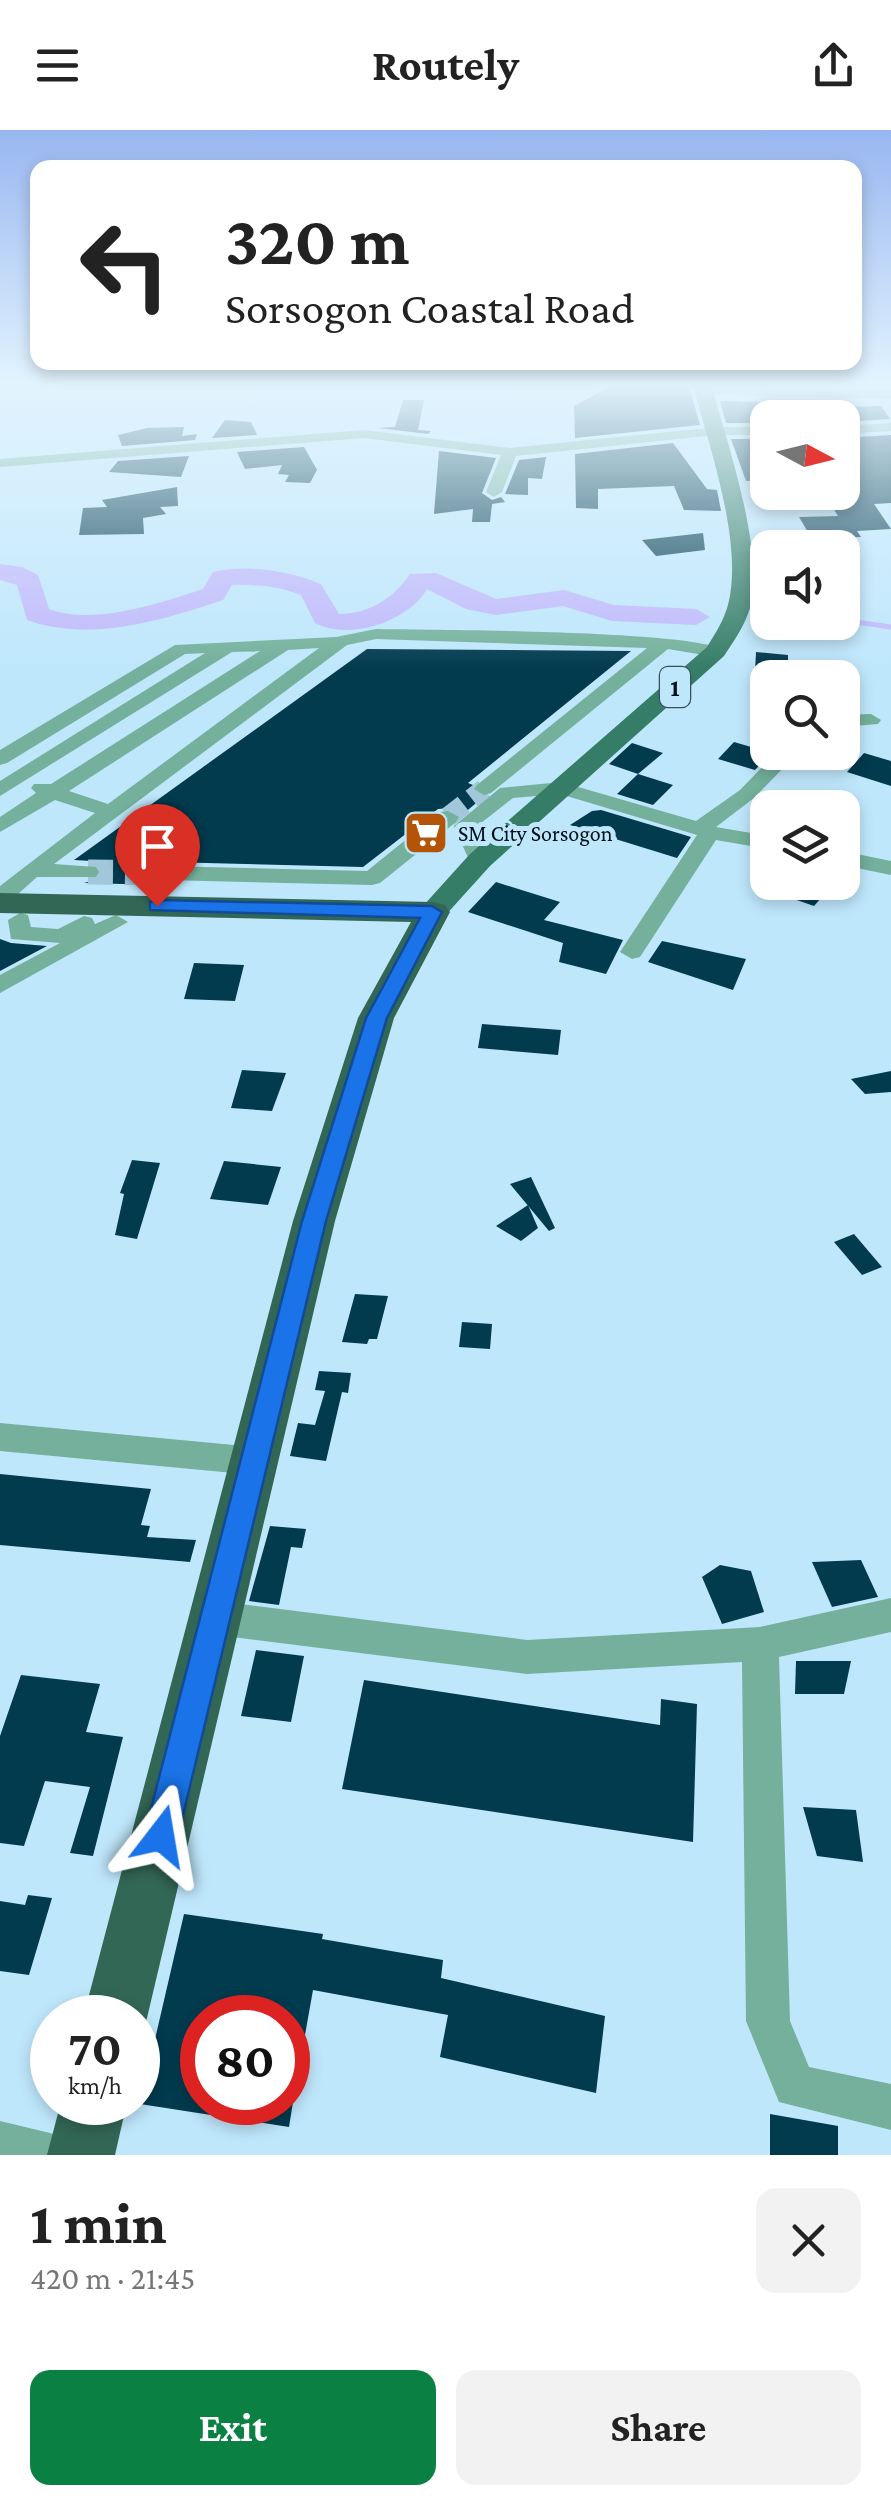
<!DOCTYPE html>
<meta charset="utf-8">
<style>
:root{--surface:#fff;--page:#f2f2f2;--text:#222;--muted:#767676;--accent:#0b8043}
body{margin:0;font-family:"Crimson Pro",serif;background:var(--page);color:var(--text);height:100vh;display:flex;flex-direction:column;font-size:38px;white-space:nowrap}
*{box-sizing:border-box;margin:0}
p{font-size:32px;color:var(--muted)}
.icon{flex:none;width:55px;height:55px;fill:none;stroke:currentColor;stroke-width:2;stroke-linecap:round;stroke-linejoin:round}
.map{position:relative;height:2025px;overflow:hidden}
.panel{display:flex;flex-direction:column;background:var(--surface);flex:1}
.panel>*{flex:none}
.banner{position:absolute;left:30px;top:30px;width:832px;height:210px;border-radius:20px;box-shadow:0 5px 15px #0003;background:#fff;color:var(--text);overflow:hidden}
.needle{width:65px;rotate:97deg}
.controls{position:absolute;left:750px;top:270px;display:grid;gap:20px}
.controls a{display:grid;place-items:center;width:110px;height:110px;border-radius:20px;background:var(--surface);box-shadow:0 5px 15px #0003;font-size:50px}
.speed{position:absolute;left:30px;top:1865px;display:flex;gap:20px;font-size:50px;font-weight:700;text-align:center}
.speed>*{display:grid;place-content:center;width:130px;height:130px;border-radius:50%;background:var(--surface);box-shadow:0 5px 15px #0003;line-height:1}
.speed small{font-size:25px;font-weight:400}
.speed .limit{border:15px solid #d22;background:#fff;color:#111}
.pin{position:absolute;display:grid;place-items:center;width:85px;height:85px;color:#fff;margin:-102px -42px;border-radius:50% 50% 50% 0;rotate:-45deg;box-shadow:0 0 10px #0007}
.pin .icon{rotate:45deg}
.me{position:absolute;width:110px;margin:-55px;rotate:14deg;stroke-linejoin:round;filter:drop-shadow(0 0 8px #0008)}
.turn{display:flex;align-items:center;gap:35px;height:210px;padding:0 30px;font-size:45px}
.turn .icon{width:130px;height:130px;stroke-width:2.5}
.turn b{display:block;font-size:70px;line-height:85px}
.round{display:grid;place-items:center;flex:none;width:105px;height:105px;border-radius:20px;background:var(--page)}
.head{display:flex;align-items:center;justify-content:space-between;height:170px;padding:0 30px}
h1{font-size:60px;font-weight:700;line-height:75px}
.cta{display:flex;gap:20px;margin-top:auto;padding:20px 30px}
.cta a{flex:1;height:115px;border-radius:20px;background:var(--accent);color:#fff;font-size:40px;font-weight:700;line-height:115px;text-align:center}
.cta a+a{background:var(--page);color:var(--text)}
header{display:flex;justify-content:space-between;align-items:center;height:130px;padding:0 30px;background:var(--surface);font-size:45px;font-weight:700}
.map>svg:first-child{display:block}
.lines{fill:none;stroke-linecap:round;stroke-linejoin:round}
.stream{stroke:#c0b8fb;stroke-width:5}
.river{fill:#c0b8fb;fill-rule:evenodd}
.building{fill:#023a4e}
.minor-tunnel-far1{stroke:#a2c7da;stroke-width:20;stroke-dasharray:20 10;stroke-linecap:butt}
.minor-tunnel{stroke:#a2c7da;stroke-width:25;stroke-dasharray:25 12;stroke-linecap:butt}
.minor{fill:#74b09b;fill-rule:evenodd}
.major{fill:#357d66;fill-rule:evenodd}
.highway{fill:#336755;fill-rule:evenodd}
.route{fill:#1a73e8;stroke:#114b97;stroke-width:2.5}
.labels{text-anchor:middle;stroke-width:10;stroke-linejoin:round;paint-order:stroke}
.far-poi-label{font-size:22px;fill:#001019;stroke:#bfe7fc;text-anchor:start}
.shield{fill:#bfe7fc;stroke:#39505d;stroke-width:2.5}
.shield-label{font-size:25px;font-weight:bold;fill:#001019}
</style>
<header><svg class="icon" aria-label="menu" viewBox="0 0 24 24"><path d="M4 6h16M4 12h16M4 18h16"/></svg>Routely<svg class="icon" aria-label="share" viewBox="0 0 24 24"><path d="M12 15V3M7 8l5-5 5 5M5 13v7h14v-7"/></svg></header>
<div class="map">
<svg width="891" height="2025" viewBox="0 0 891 2025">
<rect width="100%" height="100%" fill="#bfe7fc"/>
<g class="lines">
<!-- stream -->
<g class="stream">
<path d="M 758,490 L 768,490"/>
<path d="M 842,490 L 891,497"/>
</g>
<!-- river -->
<path class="river" d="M 0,434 L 22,437 L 38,445 L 49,479 C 94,496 160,473 203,459 L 213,442 C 248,434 288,441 321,454 L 339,484 C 369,484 394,468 410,444 L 436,443 L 496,469 L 564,460 L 614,475 L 696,479 L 710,487 L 696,495 L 612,491 L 563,476 L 496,485 L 466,479 L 427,459 C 408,492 349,511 315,493 L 301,465 C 278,456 256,454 232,455 L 223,470 C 163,490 90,513 27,490 L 17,455 L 0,450 Z"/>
</g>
<!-- building -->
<g class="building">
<path d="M 612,255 L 689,256 L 700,295 L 575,308 L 574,276 Z"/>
<path d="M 403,270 L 424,270 L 418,300 L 431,301 L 428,304 L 378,298 L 395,297 Z"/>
<path d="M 720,271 L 768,272 L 768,293 L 726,293 Z"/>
<path d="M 881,276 L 890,289 L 842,292 L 842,277 Z"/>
<path d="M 225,290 L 251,292 L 257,305 L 212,308 Z"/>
<path d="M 184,297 L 182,306 L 197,304 L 195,310 L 122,316 L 118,305 L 147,298 Z"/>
<path d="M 891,305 L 891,373 L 874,374 L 891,399 L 857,401 L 861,407 L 812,409 L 799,387 L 838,386 L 823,362 L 842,362 L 842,308 Z"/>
<path d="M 731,309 L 760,309 L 768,330 L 768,350 L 746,351 Z"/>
<path d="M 673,313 L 707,359 L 717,360 L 721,381 L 684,380 L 674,356 L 598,359 L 598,379 L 576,378 L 575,324 Z"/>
<path d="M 304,317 L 317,340 L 310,353 L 285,352 L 289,345 L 278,344 L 282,335 L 245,339 L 237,322 Z"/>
<path d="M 439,321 L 496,328 L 482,363 L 492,370 L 501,367 L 505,372 L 492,374 L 490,392 L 472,392 L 473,379 L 434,384 Z"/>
<path d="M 189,326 L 181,347 L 109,342 L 118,331 Z"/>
<path d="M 546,327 L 542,349 L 528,348 L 528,365 L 505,364 L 519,330 Z"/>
<path d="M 177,357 L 178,376 L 160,377 L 166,384 L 143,388 L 144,404 L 79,405 L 83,378 L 107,377 L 102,370 Z"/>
<path d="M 703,403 L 705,420 L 656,426 L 642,410 Z"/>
<path d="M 367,519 L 631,521 L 468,653 L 473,655 L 472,662 L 482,668 L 462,685 L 450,678 L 438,679 L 363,737 L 165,732 L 150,742 L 162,755 L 84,753 L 99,749 L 102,740 L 91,731 L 74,730 Z"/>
<path d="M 756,522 L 788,525 L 788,544 L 755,542 Z"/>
<path d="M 734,612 L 768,622 L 771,623 L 755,640 L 718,629 Z"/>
<path d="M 632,613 L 663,623 L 638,644 L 609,634 Z"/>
<path d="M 864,623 L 891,631 L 891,656 L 847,642 Z"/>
<path d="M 638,644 L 673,655 L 653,675 L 617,664 Z"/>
<path d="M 601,680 L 678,703 L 691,707 L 677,728 L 570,695 L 592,681 Z"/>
<path d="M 496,752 L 560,772 L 544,790 L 623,810 L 606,844 L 559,832 L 563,813 L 468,782 Z"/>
<path d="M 805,752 L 835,752 L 814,776 L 791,768 Z"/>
<path d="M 0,809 L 11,813 L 47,816 L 0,841 Z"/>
<path d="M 662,811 L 746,829 L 733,860 L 648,832 Z"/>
<path d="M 194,833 L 244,835 L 235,871 L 184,869 Z"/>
<path d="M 482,894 L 561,900 L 558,925 L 478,918 Z"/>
<path d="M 242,940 L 286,943 L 272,981 L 231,978 Z"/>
<path d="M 891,941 L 891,962 L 865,964 L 851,949 Z"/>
<path d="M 132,1030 L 160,1033 L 137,1109 L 115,1105 L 124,1064 L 120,1063 Z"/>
<path d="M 224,1031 L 281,1037 L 268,1075 L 210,1069 Z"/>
<path d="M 531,1047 L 555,1098 L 549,1101 L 510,1054 Z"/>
<path d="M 528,1075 L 538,1098 L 521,1111 L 496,1096 Z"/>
<path d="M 854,1104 L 882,1137 L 862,1145 L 834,1112 Z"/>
<path d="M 355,1164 L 388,1166 L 377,1209 L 369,1209 L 367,1214 L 342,1212 Z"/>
<path d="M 462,1192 L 492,1194 L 490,1219 L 459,1217 Z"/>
<path d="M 319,1241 L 351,1243 L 348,1263 L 342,1262 L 326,1331 L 290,1326 L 298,1293 L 315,1295 L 325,1261 L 315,1260 Z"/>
<path d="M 0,1344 L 151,1359 L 141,1395 L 150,1396 L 147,1407 L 196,1410 L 190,1432 L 0,1415 Z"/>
<path d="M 270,1396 L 306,1399 L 302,1418 L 291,1417 L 279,1475 L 249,1471 Z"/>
<path d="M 861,1430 L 878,1467 L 832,1477 L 812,1432 Z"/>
<path d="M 720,1435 L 751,1441 L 764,1482 L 722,1494 L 702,1447 Z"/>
<path d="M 256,1520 L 304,1526 L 291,1592 L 241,1586 Z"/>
<path d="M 796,1531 L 851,1531 L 844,1564 L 795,1564 Z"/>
<path d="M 21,1545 L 100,1554 L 86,1602 L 123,1607 L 93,1726 L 70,1723 L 90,1657 L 45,1651 L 24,1716 L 0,1713 L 0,1606 Z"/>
<path d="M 364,1550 L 660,1595 L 661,1569 L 697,1574 L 693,1712 L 342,1659 Z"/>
<path d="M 803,1677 L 856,1680 L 863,1732 L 817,1726 Z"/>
<path d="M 28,1765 L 52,1768 L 29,1845 L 0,1841 L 0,1771 L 25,1775 Z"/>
<path d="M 184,1784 L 323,1804 L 322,1809 L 443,1830 L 441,1848 L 605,1886 L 596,1963 L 440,1927 L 448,1885 L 313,1860 L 297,1950 L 288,1949 L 288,1888 L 202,1888 L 202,1972 L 293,1972 L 289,1997 L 140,1974 Z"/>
<path d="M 770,1984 L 838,1996 L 838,2025 L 770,2025 Z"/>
</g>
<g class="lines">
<!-- minor-tunnel-far1 -->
<path class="minor-tunnel-far1" d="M 448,687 L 484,659"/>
<!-- minor-tunnel -->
<path class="minor-tunnel" d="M 88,742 L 165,743"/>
<!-- minor -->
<g class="minor">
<path d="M 703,257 L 891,261 L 891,269 L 698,264 L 698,258 Z"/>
<path d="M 891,293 L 891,301 L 842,304 L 842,296 Z"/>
<path d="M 716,297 L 768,297 L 768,305 L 716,305 L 516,326 L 502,362 L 494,367 L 486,362 L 501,325 L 364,308 L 0,337 L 0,329 L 364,300 L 510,318 Z"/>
<path d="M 376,499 C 428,500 699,500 725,521 L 716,527 L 668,519 L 491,663 L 484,665 L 474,659 L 477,655 L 647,518 L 376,509 L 347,515 L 54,734 L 96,737 L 99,742 L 96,747 L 37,747 L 8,773 L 0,775 L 0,756 L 95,683 L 55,670 L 0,702 L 0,687 L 36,663 L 31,658 L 34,654 L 51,654 L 260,521 L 232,522 L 0,666 L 0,651 L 205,523 L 185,524 L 7,633 L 0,635 L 0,620 L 175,515 L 336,507 ZM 319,518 L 108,674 L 69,661 L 288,520 Z"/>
<path d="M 871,584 L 881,590 L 878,594 L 842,597 L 842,585 Z"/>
<path d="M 777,622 L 799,622 L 754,668 L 716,697 L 768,706 L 768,719 L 716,710 L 640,827 L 632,829 L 620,822 L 697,705 L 560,664 L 513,668 L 476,697 L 491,730 L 480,737 L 469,730 L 454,696 L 500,658 L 561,652 L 696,691 L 740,660 Z"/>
<path d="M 448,681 L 459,687 L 456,692 L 380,753 L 372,755 L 165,750 L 154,743 L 165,736 L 367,741 L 440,682 Z"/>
<path d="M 842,721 L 891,731 L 891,745 L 842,735 Z"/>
<path d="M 20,783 L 28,785 L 31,797 L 58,799 L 84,786 L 92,788 L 95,794 L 116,785 L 128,792 L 0,863 L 0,845 L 60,813 L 11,809 L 8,790 Z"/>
<path d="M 0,1293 L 255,1317 L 267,1321 L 272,1331 L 267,1341 L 255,1345 L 0,1321 Z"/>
<path d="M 891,1468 L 891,1502 L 779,1527 L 790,1891 L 809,1937 L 891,1954 L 891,2000 L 779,1972 L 746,1891 L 742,1532 L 527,1544 L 216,1505 L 203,1500 L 198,1488 L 203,1476 L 216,1471 L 527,1510 L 760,1497 Z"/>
<path d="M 0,1991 L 75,2009 L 82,2025 L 0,2025 Z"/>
</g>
<!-- major -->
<path class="major" d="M 693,255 L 711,255 C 727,311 765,422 750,478 C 745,495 734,511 724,526 L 490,736 L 443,788 L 423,788 L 418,782 L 423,776 L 470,724 L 707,517 C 715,504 724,490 728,475 C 744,414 709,316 693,255 Z"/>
<!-- highway -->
<g class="highway">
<path d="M 0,763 L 433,772 L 445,775 L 450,782 L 394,888 L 335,1091 L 147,1888 L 138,1910 L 138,1888 L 83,1888 L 293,1091 L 358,888 L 411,792 L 0,783 Z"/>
<path d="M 61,1972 L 127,1972 L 115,2025 L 47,2025 Z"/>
</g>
</g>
<!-- sky -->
<linearGradient id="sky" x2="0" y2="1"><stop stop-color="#98b6f0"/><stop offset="0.47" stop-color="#e2f4fe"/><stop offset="1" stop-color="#e2f4fe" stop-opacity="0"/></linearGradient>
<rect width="891" height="539" fill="url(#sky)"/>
<!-- route -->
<path class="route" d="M 157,770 L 432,776 L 442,782 L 387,888 L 326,1091 L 178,1706 L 173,1718 L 161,1722 L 149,1718 L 144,1706 L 302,1091 L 366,888 L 420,788 L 150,780 L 150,772 Z"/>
<!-- icons -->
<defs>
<symbol id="supermarket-square" viewBox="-11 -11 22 22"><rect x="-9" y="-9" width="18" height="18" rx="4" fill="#b35408" stroke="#bfe7fc"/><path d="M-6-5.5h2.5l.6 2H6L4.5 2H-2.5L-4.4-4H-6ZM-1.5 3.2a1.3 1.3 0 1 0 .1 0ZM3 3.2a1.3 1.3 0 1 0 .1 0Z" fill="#fff"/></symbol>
</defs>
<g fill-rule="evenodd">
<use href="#supermarket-square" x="401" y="678" width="50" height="50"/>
</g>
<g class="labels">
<!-- far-poi labels -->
<g class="far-poi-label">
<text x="458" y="711">SM City Sorsogon</text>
</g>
<!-- shield labels -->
<rect class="shield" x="660" y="537" width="30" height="40" rx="8"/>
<g class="shield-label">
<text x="675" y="566">1</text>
</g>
</g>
</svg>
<div class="controls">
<a><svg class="needle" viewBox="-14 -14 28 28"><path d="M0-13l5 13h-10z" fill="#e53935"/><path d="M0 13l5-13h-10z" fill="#767676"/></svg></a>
<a><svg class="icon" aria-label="sound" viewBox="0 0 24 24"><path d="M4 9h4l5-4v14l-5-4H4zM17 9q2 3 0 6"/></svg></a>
<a><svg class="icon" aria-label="search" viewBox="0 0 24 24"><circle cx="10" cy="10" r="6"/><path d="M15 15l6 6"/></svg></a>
<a><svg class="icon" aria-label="layers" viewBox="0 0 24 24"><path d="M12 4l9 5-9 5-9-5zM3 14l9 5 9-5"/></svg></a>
</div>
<div class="speed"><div>70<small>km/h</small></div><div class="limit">80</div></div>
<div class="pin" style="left:157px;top:776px;background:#d93025"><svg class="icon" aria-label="arrive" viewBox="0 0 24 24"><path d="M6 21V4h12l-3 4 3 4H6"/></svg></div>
<svg class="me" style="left:161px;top:1706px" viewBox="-20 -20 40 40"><path d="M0-17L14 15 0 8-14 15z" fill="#1a73e8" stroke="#fff" stroke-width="4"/></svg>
<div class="banner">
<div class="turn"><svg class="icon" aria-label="left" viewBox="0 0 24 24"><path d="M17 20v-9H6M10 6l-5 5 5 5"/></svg><div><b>320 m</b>Sorsogon Coastal Road</div></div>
</div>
</div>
<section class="panel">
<div class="head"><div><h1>1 min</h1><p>420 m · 21:45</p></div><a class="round"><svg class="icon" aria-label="close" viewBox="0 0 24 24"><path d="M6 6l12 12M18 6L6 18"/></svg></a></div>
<div class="cta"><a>Exit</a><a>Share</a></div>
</section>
